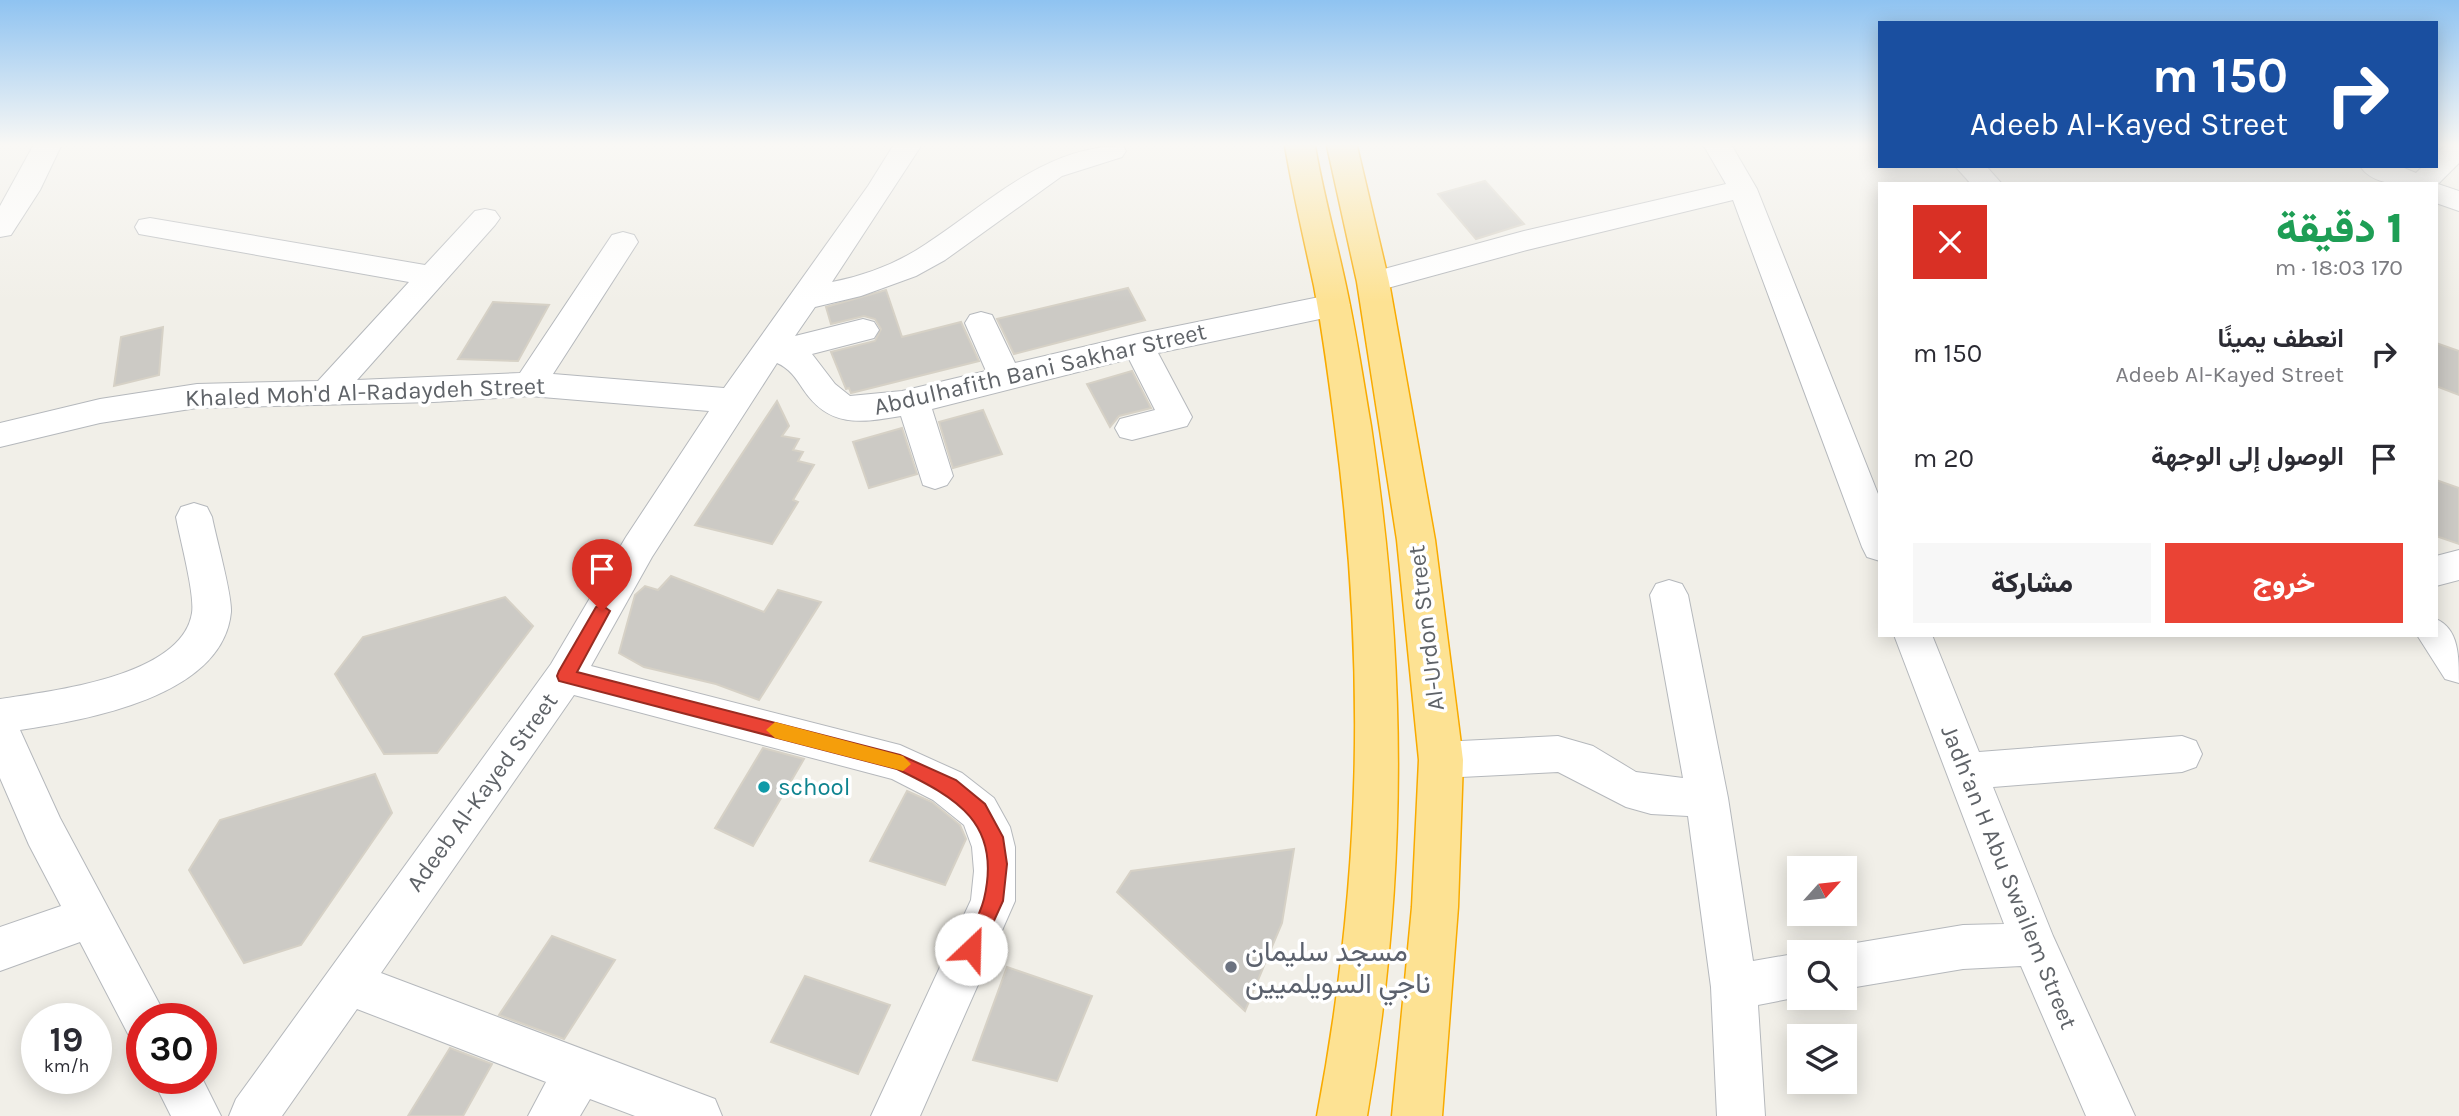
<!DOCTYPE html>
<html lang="ar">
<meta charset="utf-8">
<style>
:root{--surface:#fff;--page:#f7f7f7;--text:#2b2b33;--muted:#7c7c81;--accent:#ea4335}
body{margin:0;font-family:Karla,Vazirmatn,sans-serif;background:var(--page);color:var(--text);direction:rtl;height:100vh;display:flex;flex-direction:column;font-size:26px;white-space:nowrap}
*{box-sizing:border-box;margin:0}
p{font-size:23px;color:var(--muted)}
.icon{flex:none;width:38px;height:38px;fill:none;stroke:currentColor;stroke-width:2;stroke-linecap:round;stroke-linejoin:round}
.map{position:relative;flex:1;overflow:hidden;direction:ltr}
.sheet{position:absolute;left:1878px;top:182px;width:560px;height:455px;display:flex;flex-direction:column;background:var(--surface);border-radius:0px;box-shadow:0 4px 18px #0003;direction:rtl}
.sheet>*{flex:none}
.top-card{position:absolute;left:1878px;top:21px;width:560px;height:147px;border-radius:0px;box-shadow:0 4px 18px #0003;direction:rtl;background:#1a4fa0;color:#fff;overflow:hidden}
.needle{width:46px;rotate:63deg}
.buttons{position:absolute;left:1787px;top:856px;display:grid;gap:14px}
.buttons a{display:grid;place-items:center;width:70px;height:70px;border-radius:0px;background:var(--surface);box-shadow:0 4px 18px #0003;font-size:35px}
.speed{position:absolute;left:21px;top:1003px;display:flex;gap:14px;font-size:35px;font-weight:700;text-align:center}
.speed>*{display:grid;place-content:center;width:91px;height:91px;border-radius:50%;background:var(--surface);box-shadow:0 4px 18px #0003;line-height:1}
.speed small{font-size:18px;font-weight:400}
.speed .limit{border:10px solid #d22;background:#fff;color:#111}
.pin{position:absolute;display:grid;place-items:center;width:60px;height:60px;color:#fff;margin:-72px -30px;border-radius:50% 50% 50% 0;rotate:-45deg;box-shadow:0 0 7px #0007}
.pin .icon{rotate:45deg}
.me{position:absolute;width:77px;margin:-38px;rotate:24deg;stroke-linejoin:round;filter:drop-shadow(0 0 5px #0008)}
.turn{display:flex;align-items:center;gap:24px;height:147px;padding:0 35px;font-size:32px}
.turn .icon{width:91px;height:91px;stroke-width:2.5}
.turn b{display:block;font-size:49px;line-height:60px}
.round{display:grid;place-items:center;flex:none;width:74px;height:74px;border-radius:0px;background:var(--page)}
.head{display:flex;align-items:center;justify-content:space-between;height:119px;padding:0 35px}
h1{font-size:42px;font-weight:800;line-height:52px;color:#1e9e55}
.cta{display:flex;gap:14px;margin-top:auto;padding:14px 35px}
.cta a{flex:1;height:80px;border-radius:0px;background:var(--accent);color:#fff;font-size:28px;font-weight:800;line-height:80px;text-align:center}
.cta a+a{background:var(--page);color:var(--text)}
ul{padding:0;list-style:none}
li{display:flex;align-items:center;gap:21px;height:105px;padding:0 35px}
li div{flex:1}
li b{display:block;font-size:26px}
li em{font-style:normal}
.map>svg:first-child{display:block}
.building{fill:#cccac5;stroke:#d6d1c6;stroke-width:2}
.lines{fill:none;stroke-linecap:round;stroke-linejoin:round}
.minor-casing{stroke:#b5b8bc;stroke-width:2}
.highway-casing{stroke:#f9ab00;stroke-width:3}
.minor{fill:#fff;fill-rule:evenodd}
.highway{fill:#fde293;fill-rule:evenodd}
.route{fill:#ea4335;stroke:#982c22;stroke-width:2}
.slow{fill:#f59e0b}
.culture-dot{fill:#0f9aa8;stroke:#fff;stroke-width:2.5}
.worship-dot{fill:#6b7280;stroke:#fff;stroke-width:2.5}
.labels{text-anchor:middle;stroke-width:7;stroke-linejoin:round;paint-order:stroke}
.street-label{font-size:24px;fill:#5f6368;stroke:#fff}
.culture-label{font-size:24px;fill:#0d838f;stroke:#fff;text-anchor:start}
.near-worship-label{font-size:28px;fill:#5b616d;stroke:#fff;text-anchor:start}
</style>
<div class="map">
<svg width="2459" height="1116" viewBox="0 0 2459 1116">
<rect width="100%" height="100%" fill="#f1efe8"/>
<!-- building -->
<g class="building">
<path d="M 1485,181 L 1524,224 L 1476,239 L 1438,194 Z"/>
<path d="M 1128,288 L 1145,320 L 1014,354 L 997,319 Z"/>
<path d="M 886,290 L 902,337 L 961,322 L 979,361 L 851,393 L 849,388 L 846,389 L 831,352 L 875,341 L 881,329 L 875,319 L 864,316 L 831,324 L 826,307 Z"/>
<path d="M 493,302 L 549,305 L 518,361 L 458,359 Z"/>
<path d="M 163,327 L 159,375 L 114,386 L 121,337 Z"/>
<path d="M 2436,343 L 2459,351 L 2459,395 L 2436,386 Z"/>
<path d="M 1132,371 L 1151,408 L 1119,416 L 1110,427 L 1087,384 Z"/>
<path d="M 777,401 L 789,426 L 782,436 L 799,439 L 793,450 L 803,452 L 798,461 L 814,465 L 793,500 L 798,502 L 772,544 L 695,525 Z"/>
<path d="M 983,410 L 1002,454 L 953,468 L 939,422 Z"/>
<path d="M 902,428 L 917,474 L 869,488 L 853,442 Z"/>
<path d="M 2436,480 L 2459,488 L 2459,544 L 2436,536 Z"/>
<path d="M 671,576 L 764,612 L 778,590 L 821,602 L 759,700 L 716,684 L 644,667 L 619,653 L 635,595 L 645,586 L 658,590 Z"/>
<path d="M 505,597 L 533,626 L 437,753 L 384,754 L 335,674 L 363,637 Z"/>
<path d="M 763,748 L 804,759 L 753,846 L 715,828 Z"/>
<path d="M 375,774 L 392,813 L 301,945 L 244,963 L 189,870 L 220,820 Z"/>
<path d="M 907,791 L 932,802 L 960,825 L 966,839 L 945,885 L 870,861 Z"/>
<path d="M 1294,849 L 1282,923 L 1245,1011 L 1117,892 L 1131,871 Z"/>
<path d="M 552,936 L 615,960 L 564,1039 L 499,1015 Z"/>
<path d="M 1007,967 L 1092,996 L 1057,1081 L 973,1060 Z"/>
<path d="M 805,976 L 890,1005 L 858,1074 L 771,1042 Z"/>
<path d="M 450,1048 L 492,1064 L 463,1116 L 408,1116 Z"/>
</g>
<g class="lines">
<defs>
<g id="minor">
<path d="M 33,146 L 61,146 L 40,190 L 11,235 L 0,237 L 0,206 Z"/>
<path d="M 893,146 L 921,146 L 832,282 C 864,276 898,263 926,244 C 988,204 1044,146 1123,146 L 1126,151 L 1122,157 L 1062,176 L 945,260 L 916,276 L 861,296 L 815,307 L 795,336 L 863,319 L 874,322 L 879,330 L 874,338 L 812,354 L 835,384 L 850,396 L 902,391 L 986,371 L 965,323 L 970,315 L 981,312 L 992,315 L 1015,363 L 1138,334 L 1334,294 L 1345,298 L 1350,305 L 1345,312 L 1334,316 L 1158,353 L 1192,417 L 1187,426 L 1132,440 L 1120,437 L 1115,428 L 1120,419 L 1155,410 L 1129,359 L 932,409 L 953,476 L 947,485 L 935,489 L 923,485 L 901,416 C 860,423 829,428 803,389 C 796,378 789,368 777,363 L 652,557 L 591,666 L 900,745 L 962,773 L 994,798 L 1010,827 L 1015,847 L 1015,901 L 920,1116 L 871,1116 L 971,900 L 974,871 L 972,847 L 964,825 L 933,800 L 892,779 L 574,695 L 381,973 L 715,1099 L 722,1116 L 635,1116 L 590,1099 L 580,1116 L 528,1116 L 546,1082 L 357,1009 L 282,1116 L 229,1116 L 236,1099 L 551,664 L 626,537 L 709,411 L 530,396 L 434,402 L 197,408 L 100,423 L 0,447 L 0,423 L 100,399 L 197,384 L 318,381 L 409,282 L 139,234 L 135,227 L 139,220 L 150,218 L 425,265 L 475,211 L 485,209 L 495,211 L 500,218 L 495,225 L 357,380 L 520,373 L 612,235 L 623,232 L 634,235 L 638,242 L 553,374 L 724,388 L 868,186 Z"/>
<path d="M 1704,146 L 1732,146 L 1757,189 L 1880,499 L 1880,561 L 1867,557 L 1862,547 L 1733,200 L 1527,250 L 1373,292 L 1362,289 L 1358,282 L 1362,275 L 1524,231 L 1726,184 Z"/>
<path d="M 2445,146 L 2459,146 L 2459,163 L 2438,184 L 2459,191 L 2459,211 L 2436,203 L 2436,184 C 2412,184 2375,189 2360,166 L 2399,166 L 2416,173 L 2423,166 L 2436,166 L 2436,154 Z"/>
<path d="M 1955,166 L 1986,166 L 2002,184 L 1971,184 Z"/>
<path d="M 194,503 L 207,507 L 212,517 C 216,538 232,594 231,612 C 223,697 86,720 20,730 L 60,818 L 167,1018 L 142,1018 L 142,1040 L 128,1034 L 80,942 L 0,971 L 0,927 L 61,906 L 29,845 L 0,778 L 0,699 C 51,691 182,677 192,613 C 195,594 180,539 176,517 L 181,507 Z"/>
<path d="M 2459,550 L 2459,580 L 2436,586 L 2436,556 Z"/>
<path d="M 1669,580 L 1682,584 L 1688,595 L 1728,798 L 1753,961 L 1799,953 L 1799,997 L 1758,1005 L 1765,1116 L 1717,1116 L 1711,987 L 1688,816 L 1651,814 L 1626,807 L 1558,772 L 1441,778 L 1426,773 L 1420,760 L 1426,747 L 1441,742 L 1558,736 L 1593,746 L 1636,772 L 1683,778 L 1650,595 L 1656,584 Z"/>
<path d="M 2436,619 C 2459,629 2459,656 2459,683 L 2445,679 L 2417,635 L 2436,635 Z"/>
<path d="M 1894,635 L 1932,635 L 1979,752 L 2182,736 L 2196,741 L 2202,754 L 2196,767 L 2182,772 L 1993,787 L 2053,936 L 2135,1116 L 2086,1116 L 2021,966 L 1963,969 L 1844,989 L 1844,952 L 1828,951 L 1844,945 L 1963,925 L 2004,924 Z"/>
<path d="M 201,1076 L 221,1116 L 171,1116 L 152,1078 Z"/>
</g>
<g id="highway">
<path d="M 1285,146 L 1315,146 C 1323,193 1336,239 1346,286 C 1356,332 1363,379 1371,426 C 1407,665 1408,878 1367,1116 L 1317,1116 C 1362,878 1366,667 1335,427 C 1329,380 1323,333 1314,286 C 1304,239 1293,193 1285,146 Z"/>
<path d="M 1327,146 L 1357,146 L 1389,282 L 1435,540 L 1463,760 L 1458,907 L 1442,1116 L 1392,1116 L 1412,907 L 1419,760 L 1397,540 L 1357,282 Z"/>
</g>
</defs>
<!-- minor casing -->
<use href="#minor" class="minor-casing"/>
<!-- highway casing -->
<use href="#highway" class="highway-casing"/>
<!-- minor -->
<use href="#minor" class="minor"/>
<!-- highway -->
<use href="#highway" class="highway"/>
</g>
<!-- sky -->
<linearGradient id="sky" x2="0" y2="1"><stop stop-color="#8fc3f1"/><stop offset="0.48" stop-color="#f9f8f5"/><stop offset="1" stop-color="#f9f8f5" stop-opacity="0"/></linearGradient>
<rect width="2459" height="302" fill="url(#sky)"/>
<!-- route -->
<path class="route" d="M 602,605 L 610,611 L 577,672 L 900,755 L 956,780 L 985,804 L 1003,837 L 1007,864 L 1003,901 L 978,956 L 971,958 L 965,956 L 962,949 C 969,933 980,916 984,899 C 1002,823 957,798 897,769 L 559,681 L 557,676 L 559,671 L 596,607 Z"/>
<!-- slow -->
<path class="slow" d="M 775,722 L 903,756 L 911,764 L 903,771 L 775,738 L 766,730 Z"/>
<!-- markers -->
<circle class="culture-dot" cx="764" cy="787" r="7"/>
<circle class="worship-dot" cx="1231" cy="967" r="7"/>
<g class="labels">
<!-- street labels -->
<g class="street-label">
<text transform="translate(1040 369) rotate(-13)" y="8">Abdulhafith Bani Sakhar Street</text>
<text transform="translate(365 392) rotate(-2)" y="8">Khaled Moh'd Al-Radaydeh Street</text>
<text transform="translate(1426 628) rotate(-97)" y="8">Al-Urdon Street</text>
<text transform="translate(482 792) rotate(-54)" y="8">Adeeb Al-Kayed Street</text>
<text transform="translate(2009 877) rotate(68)" y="8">Jadh‘an H Abu Swailem Street</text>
</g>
<!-- culture labels -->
<g class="culture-label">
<text x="778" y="795">school</text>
</g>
<!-- near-worship labels -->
<g class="near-worship-label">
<text x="1245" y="961">مسجد سليمان<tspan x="1245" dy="32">ناجي السويلميين</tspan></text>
</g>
</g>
</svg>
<div class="buttons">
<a><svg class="needle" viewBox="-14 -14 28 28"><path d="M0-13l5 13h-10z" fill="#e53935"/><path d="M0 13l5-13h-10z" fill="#7c7c81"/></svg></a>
<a><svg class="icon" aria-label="search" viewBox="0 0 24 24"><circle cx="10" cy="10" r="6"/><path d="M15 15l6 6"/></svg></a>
<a><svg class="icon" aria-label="layers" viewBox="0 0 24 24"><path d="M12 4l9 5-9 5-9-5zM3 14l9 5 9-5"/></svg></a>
</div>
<div class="speed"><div>19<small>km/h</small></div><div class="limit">30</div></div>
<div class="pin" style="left:602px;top:611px;background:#d93025"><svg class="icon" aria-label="arrive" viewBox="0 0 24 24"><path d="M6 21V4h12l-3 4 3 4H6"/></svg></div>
<svg class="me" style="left:971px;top:949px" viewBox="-20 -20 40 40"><circle r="19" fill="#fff"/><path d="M0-13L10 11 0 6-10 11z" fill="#ea4335"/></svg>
<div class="top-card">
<div class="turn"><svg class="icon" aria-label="right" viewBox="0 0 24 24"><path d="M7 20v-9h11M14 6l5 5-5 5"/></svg><div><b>150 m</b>Adeeb Al-Kayed Street</div></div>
</div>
<section class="sheet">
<div class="head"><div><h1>1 دقيقة</h1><p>170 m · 18:03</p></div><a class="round" style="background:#d93025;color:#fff"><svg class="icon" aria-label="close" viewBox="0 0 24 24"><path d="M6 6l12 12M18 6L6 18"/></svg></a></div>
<ul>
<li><svg class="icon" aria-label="right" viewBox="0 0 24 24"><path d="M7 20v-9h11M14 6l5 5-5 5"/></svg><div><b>انعطف يمينًا</b><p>Adeeb Al-Kayed Street</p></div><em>150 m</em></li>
<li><svg class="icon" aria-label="arrive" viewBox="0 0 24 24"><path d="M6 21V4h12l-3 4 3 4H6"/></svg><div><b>الوصول إلى الوجهة</b></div><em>20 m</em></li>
</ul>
<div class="cta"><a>خروج</a><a>مشاركة</a></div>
</section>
</div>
